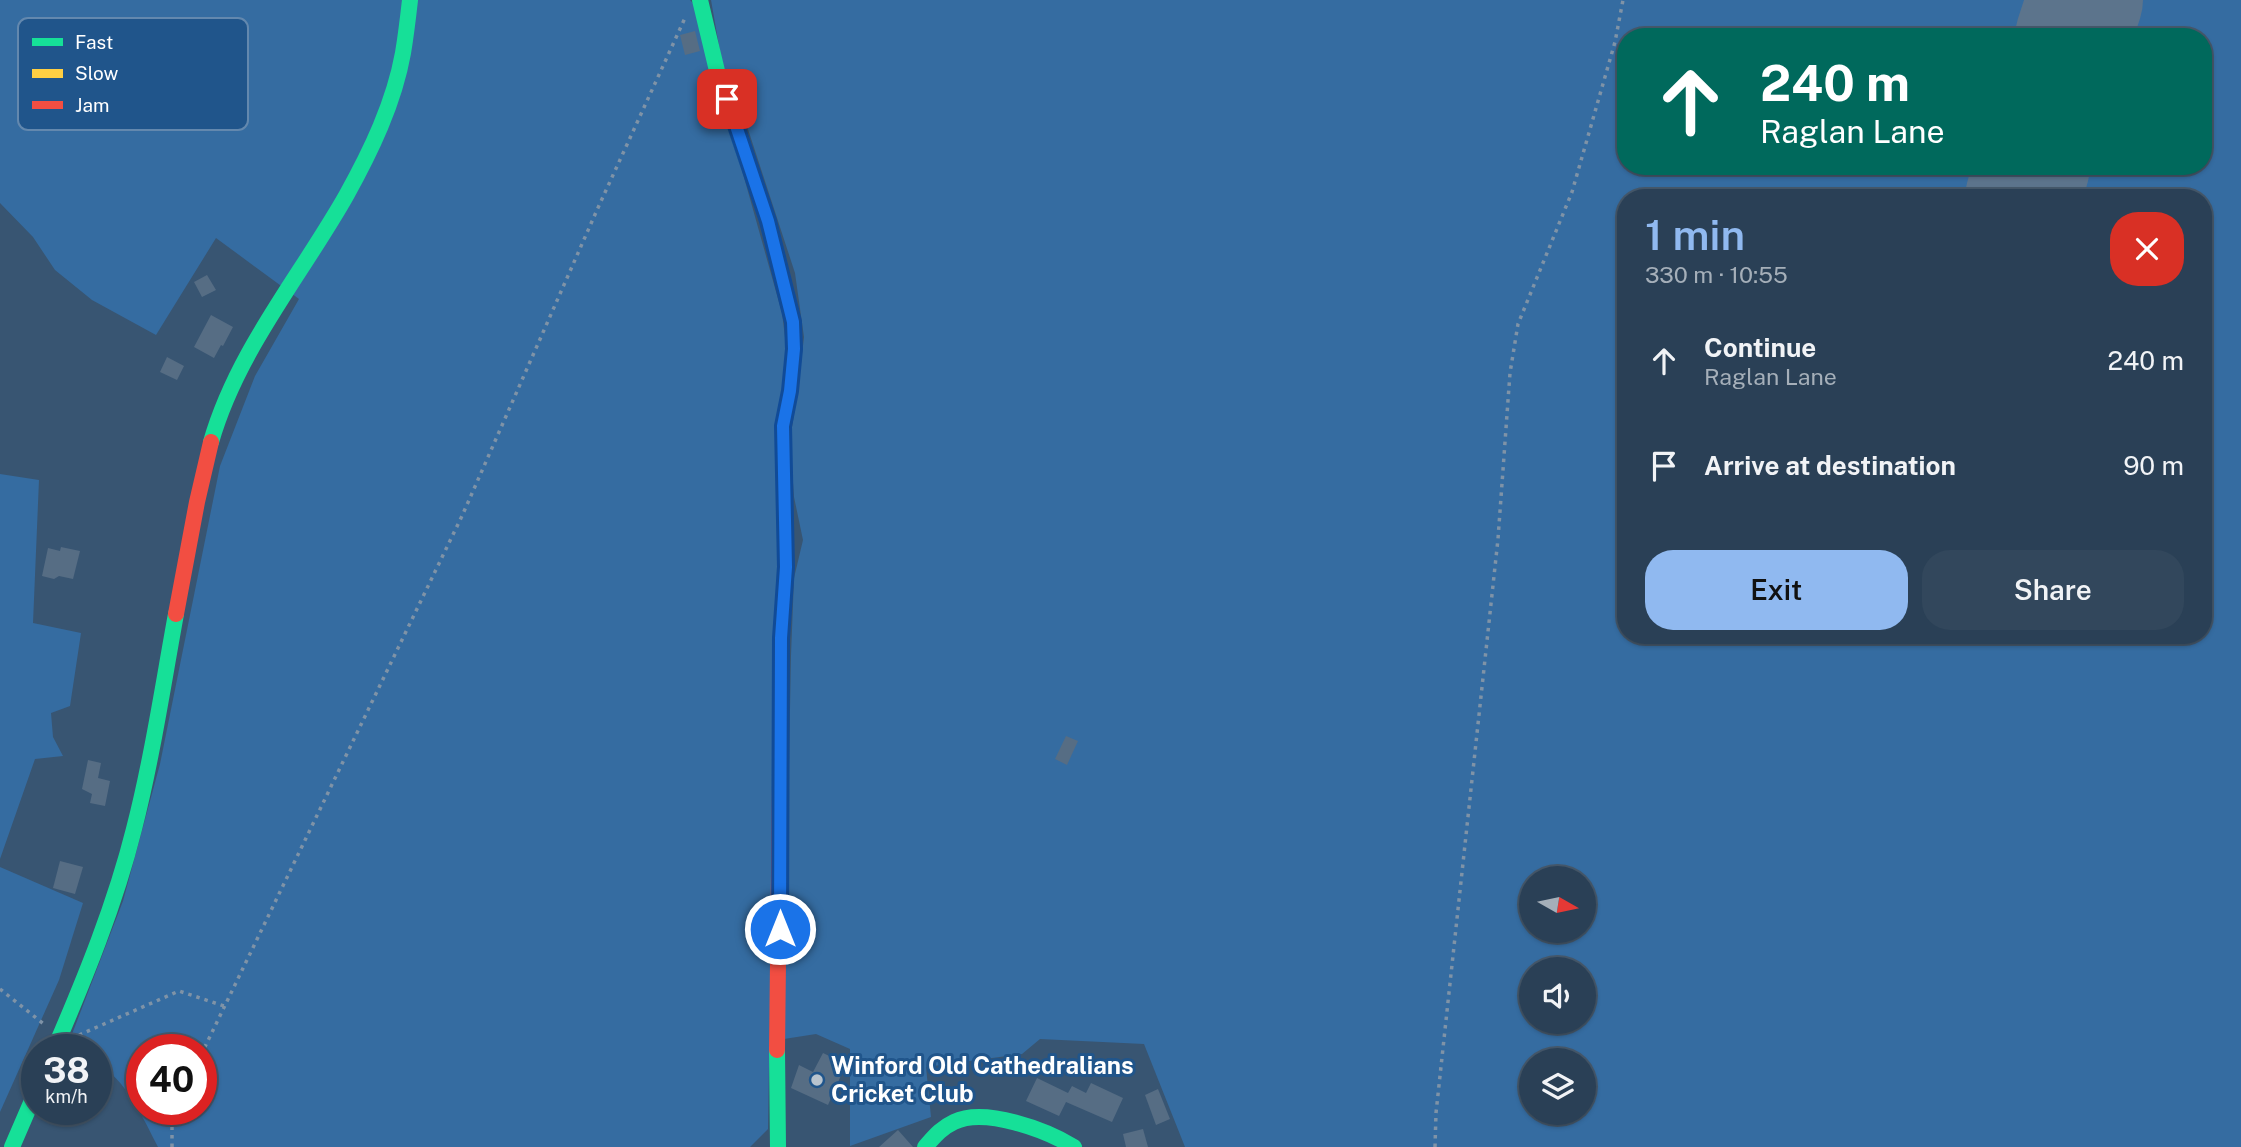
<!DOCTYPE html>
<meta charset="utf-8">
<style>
:root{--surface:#2a4056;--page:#32475c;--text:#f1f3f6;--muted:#a5afb9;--line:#46596c;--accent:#90b9f0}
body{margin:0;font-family:"Public Sans",sans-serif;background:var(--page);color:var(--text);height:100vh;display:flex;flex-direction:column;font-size:26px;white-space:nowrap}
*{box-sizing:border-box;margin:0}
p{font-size:23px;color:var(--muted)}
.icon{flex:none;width:38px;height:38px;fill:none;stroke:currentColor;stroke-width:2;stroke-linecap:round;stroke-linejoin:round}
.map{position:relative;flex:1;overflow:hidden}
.details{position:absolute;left:1617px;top:189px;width:595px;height:455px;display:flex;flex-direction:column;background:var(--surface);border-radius:28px;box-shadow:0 2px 5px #0004,0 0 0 2px var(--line)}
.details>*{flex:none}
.top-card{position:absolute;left:1617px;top:28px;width:595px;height:147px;border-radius:28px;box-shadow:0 2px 5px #0004,0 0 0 2px var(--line);background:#00695c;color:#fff;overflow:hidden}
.needle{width:46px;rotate:99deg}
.buttons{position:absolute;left:1519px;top:866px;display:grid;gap:14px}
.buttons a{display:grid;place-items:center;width:77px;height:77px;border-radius:50%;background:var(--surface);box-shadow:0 2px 5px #0004,0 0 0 2px var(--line);font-size:35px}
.speed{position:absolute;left:21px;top:1034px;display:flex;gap:14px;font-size:35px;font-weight:700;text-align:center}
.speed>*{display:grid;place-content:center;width:91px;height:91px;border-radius:50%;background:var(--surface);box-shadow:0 2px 5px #0004,0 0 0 2px var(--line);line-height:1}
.speed small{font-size:18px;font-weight:400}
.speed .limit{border:10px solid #d22;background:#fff;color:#111}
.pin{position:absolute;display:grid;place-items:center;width:60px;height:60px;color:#fff;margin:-30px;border-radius:14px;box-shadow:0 4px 10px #0006}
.me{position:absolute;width:77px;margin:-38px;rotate:0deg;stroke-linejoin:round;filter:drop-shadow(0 0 5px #0008)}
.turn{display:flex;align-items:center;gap:24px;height:147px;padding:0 28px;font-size:32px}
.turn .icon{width:91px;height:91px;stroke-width:2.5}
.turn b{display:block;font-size:49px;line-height:60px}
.round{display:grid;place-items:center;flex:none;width:74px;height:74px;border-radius:28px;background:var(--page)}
.overview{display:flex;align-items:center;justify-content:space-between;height:119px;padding:0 28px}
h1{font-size:42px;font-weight:600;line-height:52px;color:var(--accent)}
.button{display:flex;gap:14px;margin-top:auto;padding:14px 28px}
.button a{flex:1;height:80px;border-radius:28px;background:var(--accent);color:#111;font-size:28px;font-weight:600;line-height:80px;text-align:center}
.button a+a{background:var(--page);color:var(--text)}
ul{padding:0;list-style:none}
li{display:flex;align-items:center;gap:21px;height:105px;padding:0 28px}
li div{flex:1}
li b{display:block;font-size:26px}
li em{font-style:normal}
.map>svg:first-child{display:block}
.green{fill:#356ca1;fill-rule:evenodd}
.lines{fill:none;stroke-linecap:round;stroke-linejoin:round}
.runway{stroke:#5c748c;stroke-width:116}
.building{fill:#566d84}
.path{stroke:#7f93a7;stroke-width:3.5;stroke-dasharray:3.5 5;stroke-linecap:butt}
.fast{stroke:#16e098;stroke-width:16}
.slow{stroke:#ffcf43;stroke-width:16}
.jam{stroke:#f24e42;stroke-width:16}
.route-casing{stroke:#114b97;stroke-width:18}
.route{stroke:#1a73e8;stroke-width:12}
.poi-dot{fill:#b9c4ce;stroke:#20558b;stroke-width:2.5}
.labels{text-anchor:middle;stroke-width:6;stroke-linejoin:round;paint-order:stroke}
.poi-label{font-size:24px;font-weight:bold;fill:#fff;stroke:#20558b;text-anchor:start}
.key{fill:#20558b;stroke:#6388ae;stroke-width:2}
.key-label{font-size:19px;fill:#fff}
</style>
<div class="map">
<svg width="2241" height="1147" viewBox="0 0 2241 1147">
<rect width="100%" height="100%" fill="#385572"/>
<!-- green -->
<g class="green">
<path d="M 0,0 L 690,0 L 696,6 L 782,313 L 786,345 L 777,568 L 768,1129 L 750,1147 L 158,1147 C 141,1114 127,1082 96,1061 L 96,1050 L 80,1050 L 69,1042 L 123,901 L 160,764 L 220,466 L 255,376 L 299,299 L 216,238 L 156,335 L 92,300 L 55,270 L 33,237 L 0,203 ZM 142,1050 L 201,1050 L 201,1110 L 142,1110 Z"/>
<path d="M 711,0 L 2071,0 L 2059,37 L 1626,37 L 1626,166 L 2018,166 L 2008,198 L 1626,198 L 1626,635 L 2203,635 L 2203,198 L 2038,198 L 2048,166 L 2203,166 L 2203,37 L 2089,37 L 2100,0 L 2241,0 L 2241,1147 L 1185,1147 L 1144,1044 L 1040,1039 L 1022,1054 L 926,1067 L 931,1117 L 850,1146 L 850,1049 L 816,1034 L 784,1039 L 791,655 L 794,578 L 803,540 L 794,497 L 790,440 L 798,389 L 804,337 L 795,273 L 745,120 L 749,91 L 729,83 L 724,74 ZM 1531,878 L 1584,878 L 1584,931 L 1531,931 ZM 1531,970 L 1584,970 L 1584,1022 L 1531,1022 ZM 1531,1060 L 1584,1060 L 1584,1113 L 1531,1113 Z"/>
<path d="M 0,474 L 39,480 L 33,623 L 81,633 L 70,706 L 51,713 L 53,737 L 63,756 L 35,759 L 0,859 Z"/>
<path d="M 0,867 L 83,903 L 59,980 L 0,1112 Z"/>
</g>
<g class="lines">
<!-- runway -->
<g class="runway">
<path d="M 2073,37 L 2085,0"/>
<path d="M 2023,198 L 2032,166"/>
</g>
</g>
<!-- building -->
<g class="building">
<path d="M 695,31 L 700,51 L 685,55 L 680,35 Z"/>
<path d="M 207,275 L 216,290 L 202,297 L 194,282 Z"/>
<path d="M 211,315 L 233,327 L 223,346 L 221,345 L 214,358 L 194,347 Z"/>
<path d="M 167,357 L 184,366 L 177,380 L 160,372 Z"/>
<path d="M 61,547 L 80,551 L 73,579 L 59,576 L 54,579 L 42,576 L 48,548 L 60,551 Z"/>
<path d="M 1066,736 L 1078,741 L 1067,765 L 1055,759 Z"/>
<path d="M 88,760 L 101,763 L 98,778 L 110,781 L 105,806 L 90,803 L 92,794 L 82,789 Z"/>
<path d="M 60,861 L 83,867 L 75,894 L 53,888 Z"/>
<path d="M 823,1053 L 846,1064 L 828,1105 L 791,1088 L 799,1065 L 813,1072 Z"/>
<path d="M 1037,1078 L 1068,1093 L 1072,1086 L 1086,1093 L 1091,1083 L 1123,1098 L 1112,1122 L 1066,1102 L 1059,1116 L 1026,1101 Z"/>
<path d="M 1158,1089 L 1170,1119 L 1156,1125 L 1145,1095 Z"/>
<path d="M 1143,1129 L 1148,1147 L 1126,1147 L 1123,1134 Z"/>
<path d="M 898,1130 L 913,1147 L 879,1147 Z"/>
</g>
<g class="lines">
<!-- path -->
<g class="path">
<path d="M 0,989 L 45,1025"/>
<path d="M 79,1035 L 179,991 L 224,1006"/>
<path d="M 201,1055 L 462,516 L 597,210 L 685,18"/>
<path d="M 172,1147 L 172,1114 L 175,1110"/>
<path d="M 1435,1147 L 1436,1113 L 1498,539 L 1510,373 L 1518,324 L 1572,192 L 1615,42 L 1623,0"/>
</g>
<!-- fast -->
<g class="fast">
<path d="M 700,0 L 718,75 L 768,221 L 793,322 L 794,349 L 790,391 L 783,426 L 784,477"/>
<path d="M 211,442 C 237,351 300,277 346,196 C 371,151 394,103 403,53 C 406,35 408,18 410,0"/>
<path d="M 54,1050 C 85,978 115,905 134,829 C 152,759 163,685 176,614"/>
<path d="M 777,1050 L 778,1147"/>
<path d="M 12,1147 L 37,1089"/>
<path d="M 925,1147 C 934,1137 941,1128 954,1122 C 985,1107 1046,1130 1074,1147"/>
</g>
<!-- slow -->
<path class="slow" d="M 780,787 L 781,638 L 786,567 L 784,477"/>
<!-- jam -->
<g class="jam">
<path d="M 176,614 L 197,502 L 211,442"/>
<path d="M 777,1050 L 780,787"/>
</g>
</g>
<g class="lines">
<defs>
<path id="route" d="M 727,99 L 768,221 L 793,322 L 794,349 L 790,391 L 783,426 L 786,567 L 781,638 L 780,929"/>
</defs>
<!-- route casing -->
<use href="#route" class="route-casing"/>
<!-- route -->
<use href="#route" class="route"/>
</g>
<!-- markers -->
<circle class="poi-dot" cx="817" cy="1080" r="7"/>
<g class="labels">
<!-- poi labels -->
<g class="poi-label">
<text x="831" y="1074">Winford Old Cathedralians<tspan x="831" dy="28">Cricket Club</tspan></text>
</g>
</g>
<!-- legend -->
<rect x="18" y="18" width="230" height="112" rx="10" class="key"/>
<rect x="32" y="38" width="31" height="8" fill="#16e098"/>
<rect x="32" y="69" width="31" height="9" fill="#ffcf43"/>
<rect x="32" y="101" width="31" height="8" fill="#f24e42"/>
<g class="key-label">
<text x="75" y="49">Fast</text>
<text x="75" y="80">Slow</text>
<text x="75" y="112">Jam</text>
</g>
</svg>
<div class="buttons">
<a><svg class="needle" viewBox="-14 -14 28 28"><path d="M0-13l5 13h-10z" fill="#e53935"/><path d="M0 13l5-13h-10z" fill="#a5afb9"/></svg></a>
<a><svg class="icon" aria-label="sound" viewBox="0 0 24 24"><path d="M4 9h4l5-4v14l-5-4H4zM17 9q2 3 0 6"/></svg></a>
<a><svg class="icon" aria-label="layers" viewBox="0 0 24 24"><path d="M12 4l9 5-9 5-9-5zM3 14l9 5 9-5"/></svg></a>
</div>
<div class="speed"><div>38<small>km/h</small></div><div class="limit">40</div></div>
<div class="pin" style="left:727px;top:99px;background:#d93025"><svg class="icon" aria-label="arrive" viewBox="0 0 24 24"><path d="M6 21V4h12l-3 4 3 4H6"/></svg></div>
<svg class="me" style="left:780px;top:929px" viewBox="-20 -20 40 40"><circle r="17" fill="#1a73e8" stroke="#fff" stroke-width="3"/><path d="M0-11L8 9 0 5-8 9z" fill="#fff"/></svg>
<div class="top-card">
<div class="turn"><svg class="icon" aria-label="ahead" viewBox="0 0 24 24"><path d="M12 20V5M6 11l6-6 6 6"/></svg><div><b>240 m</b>Raglan Lane</div></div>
</div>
<section class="details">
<div class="overview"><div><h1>1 min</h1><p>330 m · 10:55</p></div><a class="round" style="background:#d93025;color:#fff"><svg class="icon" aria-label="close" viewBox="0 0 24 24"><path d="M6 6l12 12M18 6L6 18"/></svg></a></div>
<ul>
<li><svg class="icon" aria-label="ahead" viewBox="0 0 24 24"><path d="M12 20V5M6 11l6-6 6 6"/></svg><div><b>Continue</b><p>Raglan Lane</p></div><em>240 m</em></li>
<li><svg class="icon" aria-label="arrive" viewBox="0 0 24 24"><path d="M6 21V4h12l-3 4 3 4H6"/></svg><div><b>Arrive at destination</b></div><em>90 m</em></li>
</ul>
<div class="button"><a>Exit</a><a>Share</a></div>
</section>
</div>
